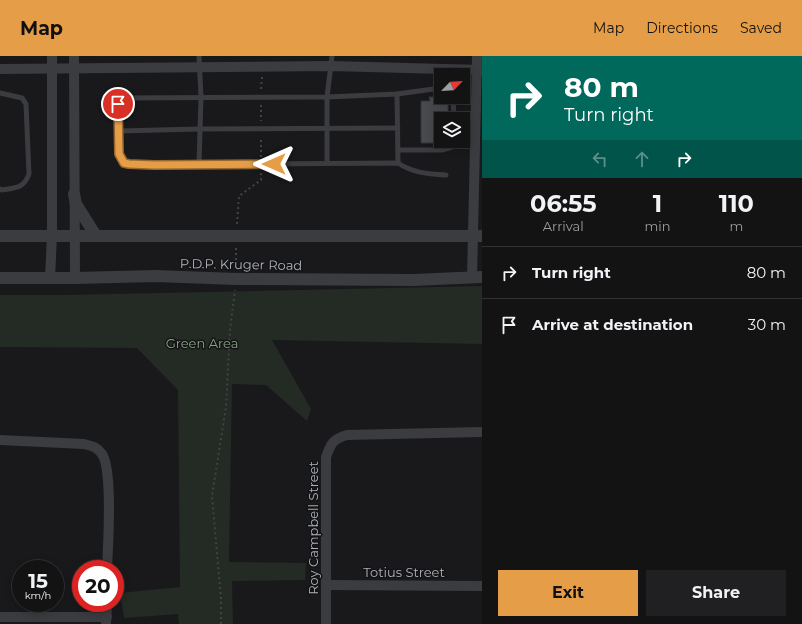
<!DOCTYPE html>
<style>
:root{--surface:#131314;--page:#202022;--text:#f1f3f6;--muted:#9d9ea0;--line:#323234;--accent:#e59e47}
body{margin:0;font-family:Montserrat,sans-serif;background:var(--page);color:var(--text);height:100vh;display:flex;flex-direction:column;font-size:15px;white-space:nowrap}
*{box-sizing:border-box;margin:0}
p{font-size:13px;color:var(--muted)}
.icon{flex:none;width:22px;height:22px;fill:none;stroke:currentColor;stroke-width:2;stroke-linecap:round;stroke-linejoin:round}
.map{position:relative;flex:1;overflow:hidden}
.drawer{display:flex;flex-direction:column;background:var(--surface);width:320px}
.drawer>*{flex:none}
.banner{background:#00695c;color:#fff;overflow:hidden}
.needle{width:26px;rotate:65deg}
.controls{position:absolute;left:434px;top:12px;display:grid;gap:8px}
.controls a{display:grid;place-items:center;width:36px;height:36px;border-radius:0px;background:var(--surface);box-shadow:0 2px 10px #0003,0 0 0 1px var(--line);font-size:20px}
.speed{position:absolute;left:12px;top:504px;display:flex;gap:8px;font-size:20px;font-weight:700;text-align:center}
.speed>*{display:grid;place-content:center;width:52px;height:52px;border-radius:50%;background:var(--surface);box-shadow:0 2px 10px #0003,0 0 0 1px var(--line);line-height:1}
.speed small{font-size:10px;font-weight:400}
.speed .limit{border:6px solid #d22;background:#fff;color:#111}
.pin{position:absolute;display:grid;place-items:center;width:34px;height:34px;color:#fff;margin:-17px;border:2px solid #fff;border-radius:50%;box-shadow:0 1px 4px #0007}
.me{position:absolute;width:44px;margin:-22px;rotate:270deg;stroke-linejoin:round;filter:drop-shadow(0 0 3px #0008)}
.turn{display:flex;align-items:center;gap:14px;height:84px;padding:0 16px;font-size:18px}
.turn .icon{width:52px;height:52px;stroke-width:2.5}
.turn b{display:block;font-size:28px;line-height:34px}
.lanes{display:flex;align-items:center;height:38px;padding:0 16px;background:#0003;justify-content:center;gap:20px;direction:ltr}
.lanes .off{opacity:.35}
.eta{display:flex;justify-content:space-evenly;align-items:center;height:68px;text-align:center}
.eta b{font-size:24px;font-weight:700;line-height:28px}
.button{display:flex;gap:8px;margin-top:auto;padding:8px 16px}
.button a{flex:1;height:46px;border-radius:0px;background:var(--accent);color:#111;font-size:16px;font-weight:700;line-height:46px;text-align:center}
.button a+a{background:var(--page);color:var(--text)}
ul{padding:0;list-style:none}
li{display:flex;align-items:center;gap:12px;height:52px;padding:0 16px;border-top:1px solid var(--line)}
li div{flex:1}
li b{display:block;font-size:15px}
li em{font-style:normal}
header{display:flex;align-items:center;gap:24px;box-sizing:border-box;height:56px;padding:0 20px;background:var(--accent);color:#111}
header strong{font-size:19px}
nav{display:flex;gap:22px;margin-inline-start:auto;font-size:14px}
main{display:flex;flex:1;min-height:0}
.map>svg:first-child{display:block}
.green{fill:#232b24}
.building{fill:#484a4e;stroke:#333437}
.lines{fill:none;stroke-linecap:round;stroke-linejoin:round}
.path{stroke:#414347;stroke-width:2;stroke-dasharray:2 3;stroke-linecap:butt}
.service{stroke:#3b3c40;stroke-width:5}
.minor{stroke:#3b3c40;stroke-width:10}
.tertiary{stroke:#3b3c40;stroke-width:12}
.route-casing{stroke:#95672e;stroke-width:10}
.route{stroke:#e59e47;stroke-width:7}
.labels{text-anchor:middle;stroke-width:3;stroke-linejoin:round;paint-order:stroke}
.street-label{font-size:13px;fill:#adb2ba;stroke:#141416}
.park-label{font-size:13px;fill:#87a385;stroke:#141416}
</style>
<header>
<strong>Map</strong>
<nav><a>Map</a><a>Directions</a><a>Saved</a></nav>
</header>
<main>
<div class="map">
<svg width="482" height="568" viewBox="0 0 482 568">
<rect width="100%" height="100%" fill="#19191b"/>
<!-- green -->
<path class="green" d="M 482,230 L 482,288 L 272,284 L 311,353 L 307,365 L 266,329 L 232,328 L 229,506 L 306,507 L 305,524 L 232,525 L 233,568 L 179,568 L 178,558 L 124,562 L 120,537 L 180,531 L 178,334 L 137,292 L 0,291 L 0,239 L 65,239 Z"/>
<!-- building -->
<path class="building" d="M 429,41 L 448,41 L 448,63 L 441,63 L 441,85 L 448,85 L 448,87 L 421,87 L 421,45 L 430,45 Z"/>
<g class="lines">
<!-- path -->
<g class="path">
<path d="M 261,33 L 262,21"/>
<path d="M 261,49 L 261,65"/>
<path d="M 261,101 L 261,81"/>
<path d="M 237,168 L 239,140 L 261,124 L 261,117"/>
<path d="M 236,192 L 236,212"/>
<path d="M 221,568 L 221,543 L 212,440 L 226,351 L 230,273 L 235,234"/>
</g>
<!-- service -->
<g class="service">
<path d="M 199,0 L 201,41 L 199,108"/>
<path d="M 441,32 L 397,38 L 327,41 L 121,42 L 119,44 L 118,48 L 119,98 L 124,107 L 135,109 L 398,107 C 413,117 428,118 446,119"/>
<path d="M 0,37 L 22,42 L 26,48 L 29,118 C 24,132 16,132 2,134 L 0,133"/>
<path d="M 397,38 L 398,107"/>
<path d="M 453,41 L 454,63"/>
<path d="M 119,75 L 199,73 L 398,72"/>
<path d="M 398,94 L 442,94 L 452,91 L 455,85"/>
<path d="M 327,107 L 327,41 L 332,0"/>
</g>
<!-- minor -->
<g class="minor">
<path d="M 74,0 L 75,222"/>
<path d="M 0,13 L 331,10 L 482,14"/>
<path d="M 472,222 L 477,0"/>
<path d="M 50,223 L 52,179 L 52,0"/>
<path d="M 0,384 L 84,388 C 92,390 97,391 102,398 C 113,414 108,490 107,513"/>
<path d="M 326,529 L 482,530"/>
<path d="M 0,561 L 107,561"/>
<path d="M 106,568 L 107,547"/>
<path d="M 326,568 L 326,401 C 331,387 333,383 347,379 L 482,376"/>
</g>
<!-- tertiary -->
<g class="tertiary">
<path d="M 74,138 L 76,148 L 96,180"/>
<path d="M 0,180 L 482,180"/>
<path d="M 0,222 L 75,222 L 155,220 L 237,223 L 413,224 L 482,221"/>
</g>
</g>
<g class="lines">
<defs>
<path id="route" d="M 118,48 L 119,98 L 124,107 L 129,108 L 154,109 L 274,108"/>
</defs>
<!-- route casing -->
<use href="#route" class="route-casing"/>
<!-- route -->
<use href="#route" class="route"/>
</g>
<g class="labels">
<!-- street labels -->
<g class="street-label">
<text transform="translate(241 208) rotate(1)" y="5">P.D.P. Kruger Road</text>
<text transform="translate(313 472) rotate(-90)" y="5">Roy Campbell Street</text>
<text x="404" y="521">Totius Street</text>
</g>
<!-- park labels -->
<g class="park-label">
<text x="202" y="292">Green Area</text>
</g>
</g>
</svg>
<div class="controls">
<a><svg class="needle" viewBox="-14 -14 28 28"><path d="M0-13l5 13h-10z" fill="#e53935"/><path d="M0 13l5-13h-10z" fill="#9d9ea0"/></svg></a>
<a><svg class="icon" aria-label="layers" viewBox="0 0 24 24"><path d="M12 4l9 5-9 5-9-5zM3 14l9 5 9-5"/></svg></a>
</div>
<div class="speed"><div>15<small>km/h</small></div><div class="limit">20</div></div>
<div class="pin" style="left:118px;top:48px;background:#d93025"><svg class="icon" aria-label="arrive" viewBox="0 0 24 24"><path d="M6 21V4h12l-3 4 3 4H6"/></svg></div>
<svg class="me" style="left:274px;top:108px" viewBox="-20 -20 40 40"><path d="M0-17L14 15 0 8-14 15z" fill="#e59e47" stroke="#fff" stroke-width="4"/></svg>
</div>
<section class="drawer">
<div class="banner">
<div class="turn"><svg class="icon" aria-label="right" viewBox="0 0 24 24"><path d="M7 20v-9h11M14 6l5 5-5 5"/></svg><div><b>80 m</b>Turn right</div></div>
<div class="lanes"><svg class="icon off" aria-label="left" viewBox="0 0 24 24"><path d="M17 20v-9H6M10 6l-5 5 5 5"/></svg><svg class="icon off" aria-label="ahead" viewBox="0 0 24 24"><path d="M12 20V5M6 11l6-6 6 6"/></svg><svg class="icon" aria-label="right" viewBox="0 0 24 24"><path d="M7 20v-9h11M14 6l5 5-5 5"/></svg></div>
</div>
<div class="eta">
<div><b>06:55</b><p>Arrival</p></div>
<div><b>1</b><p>min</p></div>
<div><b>110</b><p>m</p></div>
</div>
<ul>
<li><svg class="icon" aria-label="right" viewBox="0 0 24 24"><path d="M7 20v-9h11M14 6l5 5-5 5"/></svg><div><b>Turn right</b></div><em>80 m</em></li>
<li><svg class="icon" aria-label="arrive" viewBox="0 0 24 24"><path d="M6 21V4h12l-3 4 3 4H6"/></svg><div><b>Arrive at destination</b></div><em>30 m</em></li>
</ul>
<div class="button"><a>Exit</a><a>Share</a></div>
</section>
</main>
